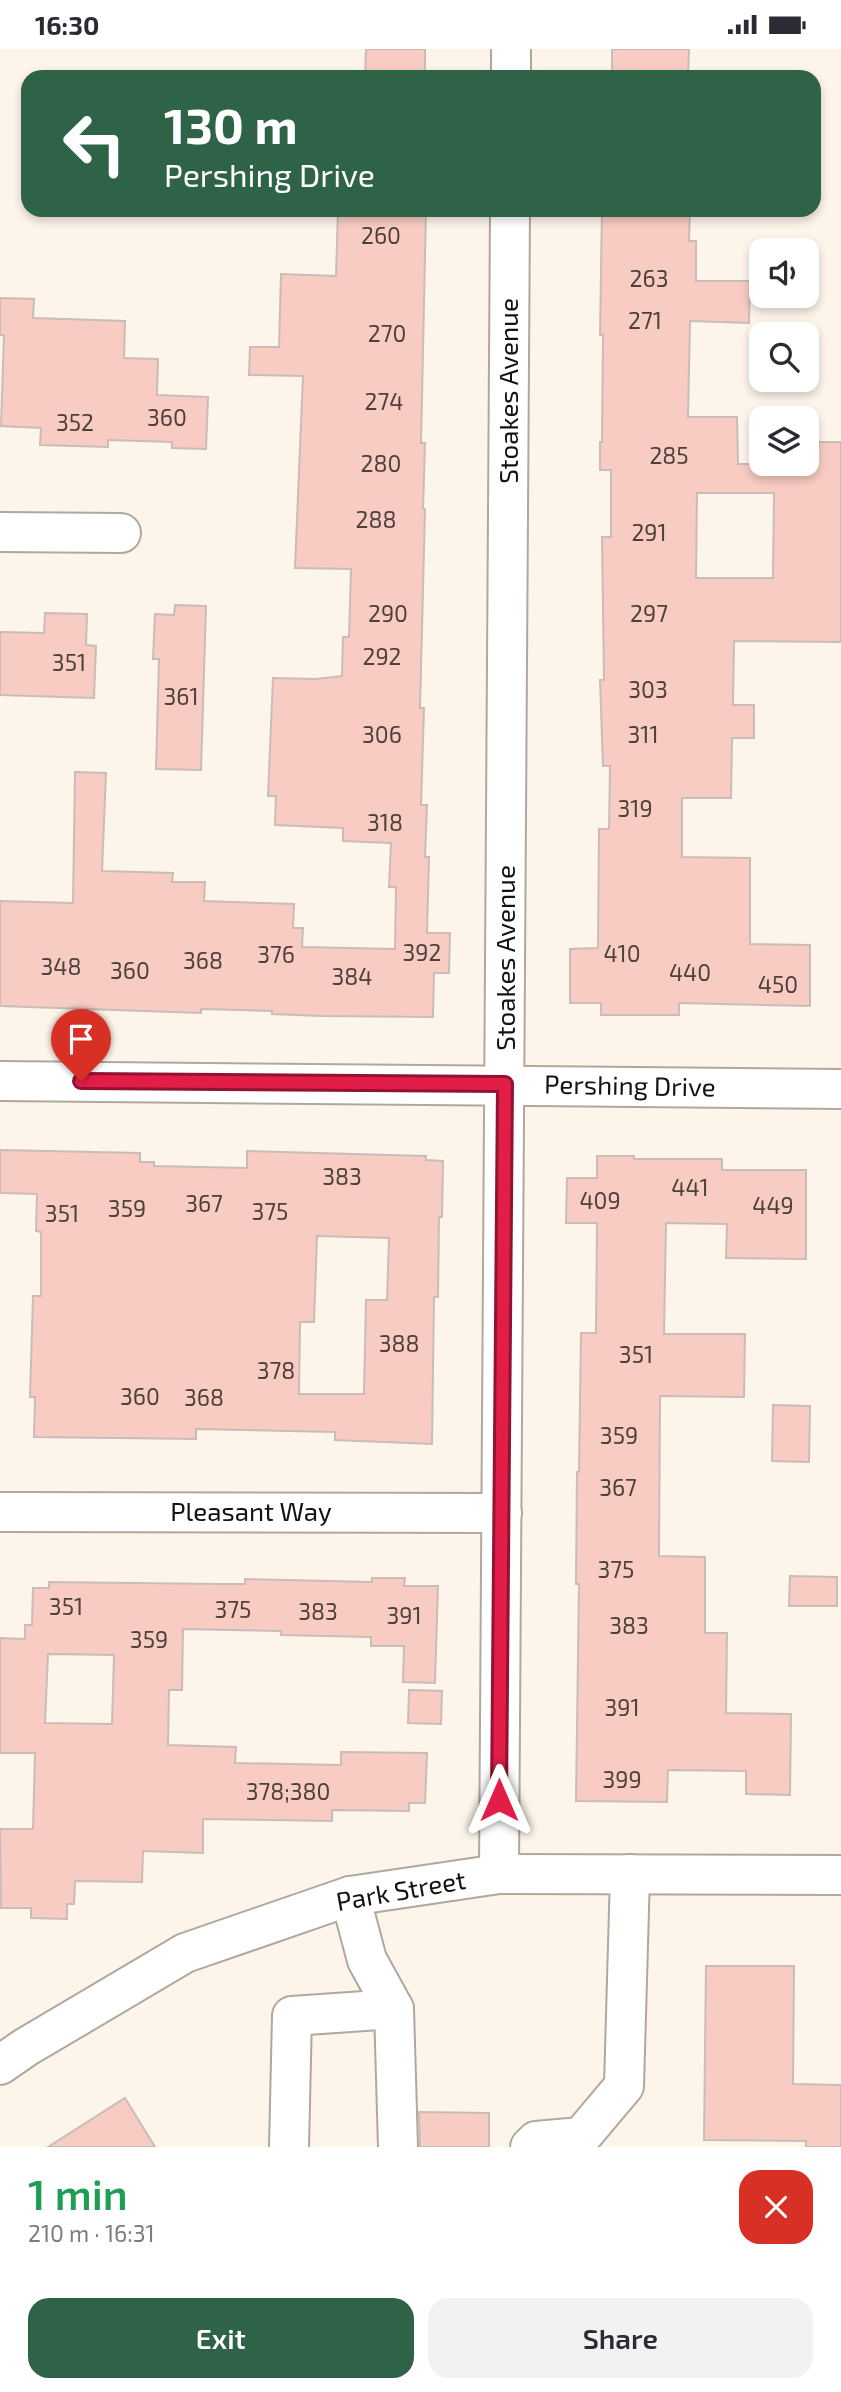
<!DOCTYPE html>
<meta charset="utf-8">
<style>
:root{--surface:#fff;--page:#f2f2f3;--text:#2b2b33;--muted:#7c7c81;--accent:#2f6348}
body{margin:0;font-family:"Exo 2",sans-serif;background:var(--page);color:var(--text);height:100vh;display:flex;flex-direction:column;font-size:26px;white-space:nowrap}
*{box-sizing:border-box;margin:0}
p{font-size:23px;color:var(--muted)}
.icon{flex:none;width:38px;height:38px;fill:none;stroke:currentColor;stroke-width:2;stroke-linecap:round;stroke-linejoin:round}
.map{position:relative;height:2098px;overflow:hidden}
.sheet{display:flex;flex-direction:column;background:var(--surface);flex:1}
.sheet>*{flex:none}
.top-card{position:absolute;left:21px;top:21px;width:800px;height:147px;border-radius:21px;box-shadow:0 4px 10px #0003;background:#2f6348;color:#fff;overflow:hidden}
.controls{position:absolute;left:749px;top:189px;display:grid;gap:14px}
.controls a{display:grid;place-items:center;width:70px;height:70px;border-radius:14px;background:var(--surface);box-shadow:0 4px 10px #0003;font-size:35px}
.pin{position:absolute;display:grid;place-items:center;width:60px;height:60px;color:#fff;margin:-72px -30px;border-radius:50% 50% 50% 0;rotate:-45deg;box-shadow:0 0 7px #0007}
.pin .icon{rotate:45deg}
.me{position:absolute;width:77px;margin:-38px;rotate:0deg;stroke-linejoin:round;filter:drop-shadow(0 0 5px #0008)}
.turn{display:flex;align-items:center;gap:24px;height:147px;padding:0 28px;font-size:32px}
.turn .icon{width:91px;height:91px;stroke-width:2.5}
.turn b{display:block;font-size:49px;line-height:60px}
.round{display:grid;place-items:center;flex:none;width:74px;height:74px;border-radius:21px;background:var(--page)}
.headline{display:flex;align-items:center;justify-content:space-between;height:119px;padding:0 28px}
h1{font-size:42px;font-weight:600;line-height:52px;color:#1e9e55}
.button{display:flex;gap:14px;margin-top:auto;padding:14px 28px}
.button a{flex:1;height:80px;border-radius:21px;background:var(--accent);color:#fff;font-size:28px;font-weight:600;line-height:80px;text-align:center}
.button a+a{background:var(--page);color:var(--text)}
.status{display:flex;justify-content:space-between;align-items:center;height:49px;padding:0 35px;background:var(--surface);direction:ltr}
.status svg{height:19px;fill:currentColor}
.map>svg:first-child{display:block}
.building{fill:#f8ccc2;stroke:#cabcb8;stroke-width:2;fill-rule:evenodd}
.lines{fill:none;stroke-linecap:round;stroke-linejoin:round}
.minor-casing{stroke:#b0a89e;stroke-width:42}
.minor{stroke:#fff;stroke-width:38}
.route-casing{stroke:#92132f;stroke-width:18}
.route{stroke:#e11d48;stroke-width:12}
.labels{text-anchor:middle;stroke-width:7;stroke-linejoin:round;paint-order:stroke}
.number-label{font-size:23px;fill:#4e413c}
.street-label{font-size:26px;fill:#15130f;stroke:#fff}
</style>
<div class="status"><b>16:30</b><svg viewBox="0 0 49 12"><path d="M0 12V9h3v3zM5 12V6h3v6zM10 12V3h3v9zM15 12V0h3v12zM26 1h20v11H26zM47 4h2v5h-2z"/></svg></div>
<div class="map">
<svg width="841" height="2098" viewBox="0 0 841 2098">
<rect width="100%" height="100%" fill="#fdf4ea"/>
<!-- building -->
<g class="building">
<path d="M 366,0 L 425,0 L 425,28 L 365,28 Z"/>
<path d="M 612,0 L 689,0 L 688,28 L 612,28 Z"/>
<path d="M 338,161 L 426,161 L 421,394 L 425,394 L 423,460 L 425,460 L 420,659 L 424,659 L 421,756 L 427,756 L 425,808 L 429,808 L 427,884 L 450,884 L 449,924 L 434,924 L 433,968 L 321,967 L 272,965 L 272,962 L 201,960 L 201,964 L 0,957 L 0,852 L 73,854 L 75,723 L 106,724 L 102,822 L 173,824 L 172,833 L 205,833 L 204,852 L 294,855 L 293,879 L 303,879 L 302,898 L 395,900 L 396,838 L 389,838 L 391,794 L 343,792 L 343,779 L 275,776 L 276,747 L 268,747 L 273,629 L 316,630 L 342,627 L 343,588 L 349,588 L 351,520 L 295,519 L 303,327 L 249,326 L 250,298 L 279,298 L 281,225 L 336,227 Z"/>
<path d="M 602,161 L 690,161 L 689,192 L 696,192 L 696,232 L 750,232 L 749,274 L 690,272 L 688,368 L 737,368 L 738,415 L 807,415 L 807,393 L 841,393 L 841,593 L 734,592 L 733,656 L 754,656 L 754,689 L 732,689 L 731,749 L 682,749 L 682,808 L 750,809 L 750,895 L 810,896 L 810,957 L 679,954 L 679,966 L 601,966 L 601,954 L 570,954 L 570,900 L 598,899 L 599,780 L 609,780 L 610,717 L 603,717 L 600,631 L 604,631 L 602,488 L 611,488 L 611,421 L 600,421 L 600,393 L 602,393 L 603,286 L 600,286 ZM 697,444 L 774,444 L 773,529 L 696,529 Z"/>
<path d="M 0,249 L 34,250 L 33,269 L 125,272 L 124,309 L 158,310 L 157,346 L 208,348 L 206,400 L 172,399 L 172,393 L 108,391 L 108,398 L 40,396 L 41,379 L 1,377 L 4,286 L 0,286 Z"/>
<path d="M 175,556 L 206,557 L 201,721 L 156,720 L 159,610 L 153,610 L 155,565 L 174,566 Z"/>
<path d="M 45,564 L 87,565 L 86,596 L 96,597 L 94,649 L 0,646 L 0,583 L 44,584 Z"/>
<path d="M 0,1101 L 140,1104 L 140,1113 L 154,1113 L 154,1117 L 247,1119 L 247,1102 L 426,1107 L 426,1111 L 443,1112 L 442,1168 L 439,1168 L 438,1248 L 434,1248 L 432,1395 L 335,1391 L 335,1383 L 196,1380 L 196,1390 L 34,1388 L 35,1348 L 30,1348 L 33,1247 L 41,1247 L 41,1183 L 36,1182 L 37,1145 L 0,1144 ZM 317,1187 L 389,1189 L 387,1251 L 366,1251 L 364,1345 L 299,1345 L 300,1273 L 314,1273 Z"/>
<path d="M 597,1107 L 634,1107 L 634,1110 L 722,1110 L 722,1121 L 806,1121 L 806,1210 L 726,1209 L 727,1175 L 666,1174 L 664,1285 L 745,1285 L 744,1348 L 660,1347 L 659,1507 L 705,1508 L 705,1584 L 727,1584 L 726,1664 L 791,1665 L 790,1746 L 746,1745 L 746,1722 L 668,1721 L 667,1753 L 576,1752 L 579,1535 L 576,1535 L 577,1423 L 579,1423 L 581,1284 L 596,1284 L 597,1174 L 566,1174 L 567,1129 L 597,1129 Z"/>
<path d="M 773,1356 L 810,1357 L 809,1413 L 772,1412 Z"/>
<path d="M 790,1527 L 837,1528 L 837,1557 L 789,1557 Z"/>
<path d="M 372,1529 L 405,1529 L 404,1537 L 438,1537 L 435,1634 L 403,1633 L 404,1597 L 371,1597 L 371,1588 L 281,1586 L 281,1582 L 183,1580 L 182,1641 L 169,1641 L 168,1696 L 236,1698 L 235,1714 L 341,1716 L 341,1703 L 427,1704 L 425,1754 L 409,1754 L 409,1762 L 332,1761 L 332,1772 L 203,1770 L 203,1804 L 143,1802 L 142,1833 L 75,1832 L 74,1855 L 67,1855 L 67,1870 L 31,1869 L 31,1859 L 1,1859 L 0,1780 L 33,1780 L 35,1704 L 0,1704 L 0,1589 L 25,1590 L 25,1576 L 32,1576 L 33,1539 L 49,1539 L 49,1533 L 217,1535 L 245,1535 L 245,1530 L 372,1533 ZM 48,1605 L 114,1606 L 112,1675 L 45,1674 Z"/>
<path d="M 409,1641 L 442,1642 L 441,1675 L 408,1674 Z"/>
<path d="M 706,1917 L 794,1917 L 793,2035 L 841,2036 L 841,2098 L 806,2098 L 806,2092 L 704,2091 Z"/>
<path d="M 125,2049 L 155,2098 L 48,2098 Z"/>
<path d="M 419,2063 L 489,2064 L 489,2098 L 420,2098 Z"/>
</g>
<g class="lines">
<defs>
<g id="minor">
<path d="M 511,28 L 511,0"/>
<path d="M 0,483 L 121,484"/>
<path d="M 0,1032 L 841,1040"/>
<path d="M 0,1463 L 502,1464"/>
<path d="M 499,1825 L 510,161"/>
<path d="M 350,1847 L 367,1911 L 394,1960 L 398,2098"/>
<path d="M 0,2016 L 26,1998 L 185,1904 L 350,1847 L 499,1825 L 841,1826"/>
<path d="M 289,2098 L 292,1967 L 394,1960"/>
<path d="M 530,2098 L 536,2092 L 581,2088 L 624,2037 L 630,1825"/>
</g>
</defs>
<!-- minor casing -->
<use href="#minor" class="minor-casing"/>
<!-- minor -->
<use href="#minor" class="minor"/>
</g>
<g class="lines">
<defs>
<path id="route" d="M 81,1032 L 505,1035 L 499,1751"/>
</defs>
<!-- route casing -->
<use href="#route" class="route-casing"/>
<!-- route -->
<use href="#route" class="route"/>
</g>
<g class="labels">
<!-- number labels -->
<g class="number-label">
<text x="381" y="195">260</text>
<text x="649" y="238">263</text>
<text x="645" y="280">271</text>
<text x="387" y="293">270</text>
<text x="384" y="361">274</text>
<text x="167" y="377">360</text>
<text x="75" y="382">352</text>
<text x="669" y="415">285</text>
<text x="381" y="423">280</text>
<text x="376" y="479">288</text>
<text x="649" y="492">291</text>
<text x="388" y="573">290</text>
<text x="649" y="573">297</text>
<text x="382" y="616">292</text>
<text x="69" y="622">351</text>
<text x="648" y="649">303</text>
<text x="181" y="656">361</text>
<text x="382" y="694">306</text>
<text x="643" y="694">311</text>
<text x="635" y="768">319</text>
<text x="385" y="782">318</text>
<text x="422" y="912">392</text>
<text x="622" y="913">410</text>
<text x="276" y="914">376</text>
<text x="203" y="920">368</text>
<text x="61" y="926">348</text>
<text x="130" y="930">360</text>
<text x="690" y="932">440</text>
<text x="352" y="936">384</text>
<text x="778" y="944">450</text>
<text x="342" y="1136">383</text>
<text x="690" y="1147">441</text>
<text x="600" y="1160">409</text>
<text x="204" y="1163">367</text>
<text x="773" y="1165">449</text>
<text x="127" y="1168">359</text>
<text x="270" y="1171">375</text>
<text x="62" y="1173">351</text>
<text x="399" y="1303">388</text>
<text x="636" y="1314">351</text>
<text x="276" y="1330">378</text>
<text x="140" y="1356">360</text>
<text x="204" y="1357">368</text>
<text x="619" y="1395">359</text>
<text x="618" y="1447">367</text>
<text x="616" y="1529">375</text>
<text x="66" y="1566">351</text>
<text x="233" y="1569">375</text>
<text x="318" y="1571">383</text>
<text x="404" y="1575">391</text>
<text x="629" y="1585">383</text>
<text x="149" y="1599">359</text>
<text x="622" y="1667">391</text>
<text x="622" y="1739">399</text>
<text x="288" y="1751">378;380</text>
</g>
<!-- street labels -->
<g class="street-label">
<text transform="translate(509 342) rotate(-90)" y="9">Stoakes Avenue</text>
<text transform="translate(506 909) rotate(-90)" y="9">Stoakes Avenue</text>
<text transform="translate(630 1037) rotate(1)" y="9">Pershing Drive</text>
<text x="251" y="1472">Pleasant Way</text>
<text transform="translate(401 1842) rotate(-10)" y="9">Park Street</text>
</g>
</g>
</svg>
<div class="controls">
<a><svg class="icon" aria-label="sound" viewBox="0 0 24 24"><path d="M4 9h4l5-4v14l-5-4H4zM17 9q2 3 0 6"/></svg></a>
<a><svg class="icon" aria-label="search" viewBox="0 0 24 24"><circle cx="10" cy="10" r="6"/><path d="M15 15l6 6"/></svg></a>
<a><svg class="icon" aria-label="layers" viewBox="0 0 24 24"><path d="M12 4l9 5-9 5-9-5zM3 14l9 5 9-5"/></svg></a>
</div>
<div class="pin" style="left:81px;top:1032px;background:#d93025"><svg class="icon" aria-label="arrive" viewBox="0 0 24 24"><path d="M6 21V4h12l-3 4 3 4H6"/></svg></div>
<svg class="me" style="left:499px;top:1751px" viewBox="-20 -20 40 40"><path d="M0-17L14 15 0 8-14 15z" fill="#e11d48" stroke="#fff" stroke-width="4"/></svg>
<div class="top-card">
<div class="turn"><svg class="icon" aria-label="left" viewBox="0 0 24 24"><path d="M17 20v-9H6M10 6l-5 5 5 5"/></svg><div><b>130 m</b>Pershing Drive</div></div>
</div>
</div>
<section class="sheet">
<div class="headline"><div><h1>1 min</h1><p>210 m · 16:31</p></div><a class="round" style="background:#d93025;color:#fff"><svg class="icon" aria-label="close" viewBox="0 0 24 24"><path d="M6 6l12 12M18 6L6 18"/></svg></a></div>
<div class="button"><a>Exit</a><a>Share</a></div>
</section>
